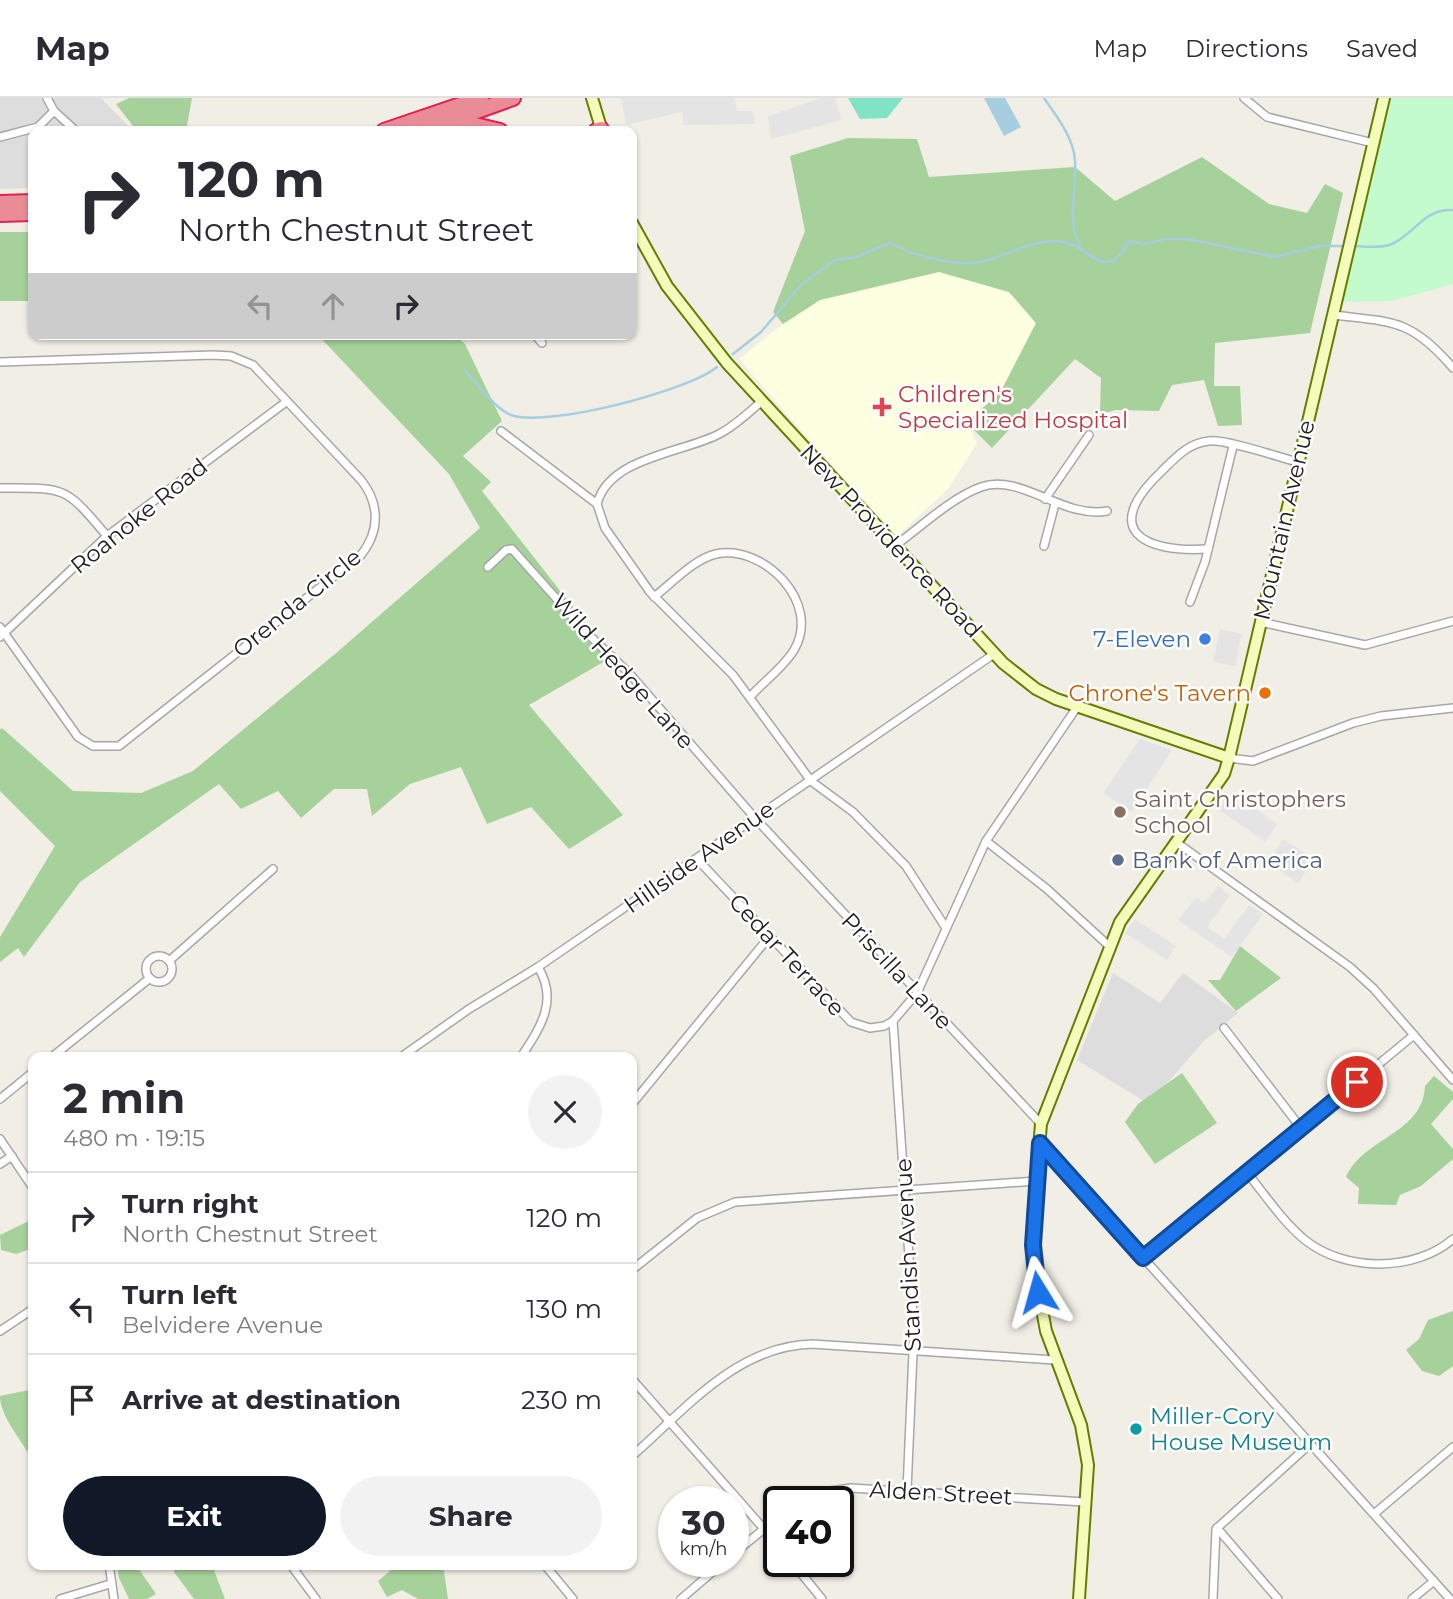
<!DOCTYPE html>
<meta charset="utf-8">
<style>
:root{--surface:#fff;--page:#f2f2f3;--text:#2b2b33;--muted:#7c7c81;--line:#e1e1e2;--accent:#111827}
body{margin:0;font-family:Montserrat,sans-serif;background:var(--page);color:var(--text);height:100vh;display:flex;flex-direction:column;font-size:26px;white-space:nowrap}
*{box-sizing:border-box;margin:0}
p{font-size:23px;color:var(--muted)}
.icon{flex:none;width:38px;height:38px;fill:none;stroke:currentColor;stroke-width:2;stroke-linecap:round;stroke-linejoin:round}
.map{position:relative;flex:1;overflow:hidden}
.details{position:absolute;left:28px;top:954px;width:609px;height:518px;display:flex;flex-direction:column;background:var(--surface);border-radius:14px;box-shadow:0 2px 5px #0004}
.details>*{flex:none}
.banner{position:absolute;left:28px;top:28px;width:609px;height:214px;border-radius:14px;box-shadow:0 2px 5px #0004;background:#fff;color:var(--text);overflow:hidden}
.speed{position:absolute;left:658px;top:1388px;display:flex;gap:14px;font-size:35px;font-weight:700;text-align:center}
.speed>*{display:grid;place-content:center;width:91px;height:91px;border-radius:50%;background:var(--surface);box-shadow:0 2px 5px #0004;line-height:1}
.speed small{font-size:18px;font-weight:400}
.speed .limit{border:4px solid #111;border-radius:10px;background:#fff;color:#111}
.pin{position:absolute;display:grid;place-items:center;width:60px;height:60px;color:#fff;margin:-30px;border:4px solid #fff;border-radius:50%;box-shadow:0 2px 7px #0007}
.me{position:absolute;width:77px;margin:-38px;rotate:352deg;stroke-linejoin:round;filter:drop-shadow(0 0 5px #0008)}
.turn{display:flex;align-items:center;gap:24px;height:147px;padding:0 35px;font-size:32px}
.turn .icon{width:91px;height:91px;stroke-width:2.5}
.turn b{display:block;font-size:49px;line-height:60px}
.lanes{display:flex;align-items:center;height:66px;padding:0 35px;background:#0003;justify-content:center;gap:35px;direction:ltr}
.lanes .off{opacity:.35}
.round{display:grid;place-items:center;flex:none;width:74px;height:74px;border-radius:37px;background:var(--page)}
.overview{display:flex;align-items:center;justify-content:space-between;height:119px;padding:0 35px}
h1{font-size:42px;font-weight:700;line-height:52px}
.primary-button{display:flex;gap:14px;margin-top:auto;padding:14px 35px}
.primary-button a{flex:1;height:80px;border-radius:42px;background:var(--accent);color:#fff;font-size:28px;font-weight:700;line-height:80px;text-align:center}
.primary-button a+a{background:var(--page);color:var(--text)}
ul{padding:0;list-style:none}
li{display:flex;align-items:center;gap:21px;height:91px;padding:0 35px;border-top:2px solid var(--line)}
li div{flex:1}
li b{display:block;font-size:26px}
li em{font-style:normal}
header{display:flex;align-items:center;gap:42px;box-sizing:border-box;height:98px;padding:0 35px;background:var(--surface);border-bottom:2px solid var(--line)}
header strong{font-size:33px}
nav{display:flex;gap:38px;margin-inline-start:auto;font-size:24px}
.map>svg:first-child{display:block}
.residential{fill:#dedddd}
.education{fill:#fdffe1}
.forest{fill:#a6d19a}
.park{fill:#c3fbcc}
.pitch{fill:#82e2c4}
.parking{fill:#e4e4e4}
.water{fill:#a6cee0}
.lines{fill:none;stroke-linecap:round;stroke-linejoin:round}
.stream{stroke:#a6cee0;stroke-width:2.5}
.street-casing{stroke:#a7a7a7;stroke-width:10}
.secondary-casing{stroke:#667d01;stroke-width:14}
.highway-casing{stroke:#e12154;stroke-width:18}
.street{stroke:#fff;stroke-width:7}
.secondary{stroke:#f3fcba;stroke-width:10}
.highway{stroke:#ea8c96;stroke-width:14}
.route-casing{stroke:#114b97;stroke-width:18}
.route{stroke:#1a73e8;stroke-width:12}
.health-dot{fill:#e0444e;stroke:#fff;stroke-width:2.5}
.shop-dot{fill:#3f7fe0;stroke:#fff;stroke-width:2.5}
.food-dot{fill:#e8710a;stroke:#fff;stroke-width:2.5}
.education-dot{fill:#8d6e63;stroke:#fff;stroke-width:2.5}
.service-dot{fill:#5c6f8a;stroke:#fff;stroke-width:2.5}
.culture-dot{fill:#0f9aa8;stroke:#fff;stroke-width:2.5}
.labels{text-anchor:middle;stroke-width:5;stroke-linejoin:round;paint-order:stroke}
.health-label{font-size:23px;fill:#be3a42;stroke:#fff;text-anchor:start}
.street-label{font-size:23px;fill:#202020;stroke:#fff}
.shop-label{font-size:23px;fill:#366cbe;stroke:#fff;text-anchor:end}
.food-label{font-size:23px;fill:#c56008;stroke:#fff;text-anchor:end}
.education-label{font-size:23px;fill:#785e54;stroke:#fff;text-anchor:start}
.service-label{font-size:23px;fill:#4e5e75;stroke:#fff;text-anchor:start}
.culture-label{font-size:23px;fill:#0d838f;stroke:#fff;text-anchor:start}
</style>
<header>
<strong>Map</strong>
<nav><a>Map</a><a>Directions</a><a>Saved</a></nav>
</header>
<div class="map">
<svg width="1453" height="1501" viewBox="0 0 1453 1501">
<rect width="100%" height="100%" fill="#f1eee6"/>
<!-- residential -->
<g class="residential">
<path d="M 0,0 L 101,0 L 133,33 L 33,33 L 33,90 L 0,91 Z"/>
<path d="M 1113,875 L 1160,905 L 1183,875 L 1238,915 L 1203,944 L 1149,1006 L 1077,962 Z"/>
</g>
<!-- education -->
<path class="education" d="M 939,173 L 1009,194 L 1036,225 L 1000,295 L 967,324 L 977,345 L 948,391 L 895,440 L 739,261 L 783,226 L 820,202 Z"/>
<!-- forest -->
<g class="forest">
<path d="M 129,0 L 192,0 L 186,33 L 137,33 L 116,6 Z"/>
<path d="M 848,40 L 917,41 L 929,79 L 1075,69 L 1115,103 L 1202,59 L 1269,106 L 1307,115 L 1325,86 L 1343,95 L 1310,235 L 1215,245 L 1214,288 L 1240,288 L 1242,327 L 1218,328 L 1204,282 L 1172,287 L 1159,313 L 1116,312 L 1100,316 L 1101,280 L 1075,261 L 992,350 L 966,324 L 1000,295 L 1036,225 L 1009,194 L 939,174 L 820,202 L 783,226 L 773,214 L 805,133 L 790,58 Z"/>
<rect x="0" y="134" width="33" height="69"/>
<path d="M 317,236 L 454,236 L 465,246 L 502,323 L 463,358 L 491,384 L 482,393 L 612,559 L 529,607 L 623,717 L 569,751 L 531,709 L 487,726 L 461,669 L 410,686 L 372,718 L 367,691 L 334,691 L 301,720 L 278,693 L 241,711 L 219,686 L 80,784 L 24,859 L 18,850 L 0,864 L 0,839 L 55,748 L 0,693 L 0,632 L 2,630 L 73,693 L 141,695 L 193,673 L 335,556 L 480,430 L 449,376 Z"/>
<path d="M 1240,848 L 1281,880 L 1236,913 L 1208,882 L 1220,882 Z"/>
<path d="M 1182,975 L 1217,1025 L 1155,1066 L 1125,1024 L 1138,1006 Z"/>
<path d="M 1434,978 L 1453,994 L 1453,1001 L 1431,1026 L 1453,1051 L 1453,1061 L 1421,1088 L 1400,1097 L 1396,1107 L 1358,1106 L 1359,1090 L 1346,1079 C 1364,1039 1423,1036 1425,988 Z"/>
<path d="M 33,1121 L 33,1150 L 16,1156 L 1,1152 L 0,1137 Z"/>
<path d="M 1453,1213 L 1453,1268 L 1439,1278 L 1422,1273 L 1406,1252 L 1419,1241 L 1428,1222 Z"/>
<path d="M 29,1292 L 33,1295 L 33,1364 C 23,1343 0,1319 0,1298 Z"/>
<path d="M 117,1467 L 136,1467 L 156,1496 L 147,1501 L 129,1501 L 119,1480 Z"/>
<path d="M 173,1467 L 212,1467 L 225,1501 L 194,1501 L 174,1474 Z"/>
<path d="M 393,1467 L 421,1467 L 425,1472 L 443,1467 L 448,1501 L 418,1501 L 402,1492 L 387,1499 L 378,1483 L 390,1473 Z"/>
</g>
<!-- park -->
<path class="park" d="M 1386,0 L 1453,0 L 1453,186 L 1392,203 L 1335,204 Z"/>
<!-- pitch -->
<path class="pitch" d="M 848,0 L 903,0 L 887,20 L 860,21 Z"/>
<!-- parking -->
<g class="parking">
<path d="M 621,0 L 734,0 L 737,13 L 753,13 L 755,26 L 684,27 L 682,14 L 626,27 Z"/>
<path d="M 821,0 L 835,0 L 842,22 L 771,41 L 768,18 Z"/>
<path d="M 1220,531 L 1242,536 L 1235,568 L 1213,564 Z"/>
<path d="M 1140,641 L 1172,652 L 1132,714 L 1103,695 Z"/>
<path d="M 1226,699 L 1247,713 L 1252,708 L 1277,726 L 1265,744 L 1218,711 Z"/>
<path d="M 1283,741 L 1314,761 L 1298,785 L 1268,764 Z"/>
<path d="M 1218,788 L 1230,797 L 1207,829 L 1224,841 L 1249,807 L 1263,816 L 1232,859 L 1178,822 L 1196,799 L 1204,805 Z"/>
<path d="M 1135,821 L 1176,848 L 1167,862 L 1125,835 Z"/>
</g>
<!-- water -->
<path class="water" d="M 984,0 L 1005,0 L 1021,29 L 1004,38 Z"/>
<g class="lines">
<!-- stream -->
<g class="stream">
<path d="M 1044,0 C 1057,19 1074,40 1075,63 C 1077,94 1066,120 1080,148"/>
<path d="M 1353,148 C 1364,148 1381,151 1392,146 C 1415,136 1424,110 1453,112"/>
<path d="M 733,256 L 761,234 L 801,187 L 835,162 L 856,159 L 890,145 C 914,158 957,170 985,163 C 1008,156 1033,142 1058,143 C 1079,144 1092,164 1106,164 C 1118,164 1123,152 1129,143 L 1144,146 L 1166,141 L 1187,141 L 1275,159 L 1320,148 L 1346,148"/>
<path d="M 465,272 C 478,286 494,310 511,317 C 547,330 688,293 717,269"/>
</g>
<defs>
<g id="street">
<path d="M 47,0 L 54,13 L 76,33"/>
<path d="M 1244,0 L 1267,19 L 1373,45"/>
<path d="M 0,39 L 38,29 L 54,13"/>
<path d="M 1333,217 C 1393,224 1411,221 1453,270"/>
<path d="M 534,236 L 542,245"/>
<path d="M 0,264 L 213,257 L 231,258 L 253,267 L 361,382 C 380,406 380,433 361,457 L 119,648 L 93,648 L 78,639 L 0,529"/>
<path d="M 501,333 L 597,406 L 605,430 L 650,494 L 733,577 L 811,683 L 853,714 L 906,768 L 946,830"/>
<path d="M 0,390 C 66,390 64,387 107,438"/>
<path d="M 1045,401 L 1089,337"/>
<path d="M 597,406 C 609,359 683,355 719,336 C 735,328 749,314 762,303"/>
<path d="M 896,447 C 922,428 951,400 981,389 C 1022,375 1062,421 1107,413"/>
<path d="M 1044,448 L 1055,406"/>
<path d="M 1208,451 C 1143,455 1100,432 1161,374 C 1175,360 1188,345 1209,343 C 1226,341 1278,359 1298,364"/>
<path d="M 488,469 L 506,452 L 512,451 L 588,536 L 629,575 L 754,719 L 1041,1026"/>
<path d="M 654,499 C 672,485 694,461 716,456 C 764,446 822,505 794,552 C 784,569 763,584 750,599"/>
<path d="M 1190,504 L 1205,464 L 1233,348"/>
<path d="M 1260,524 L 1365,547 L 1453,523"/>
<path d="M 0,539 L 107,438 L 286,304"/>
<path d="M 1229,660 L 1253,663 L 1353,625 L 1381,618 L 1453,610"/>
<path d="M 986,743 L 1047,791 L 1109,848"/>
<path d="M 1176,744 L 1350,869 L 1374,891 L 1453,982"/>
<path d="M 697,761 L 851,924 L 870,930 L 884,928 L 893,923 L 917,895 L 986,743 L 1077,609"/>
<circle cx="159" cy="871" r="13"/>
<path d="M 169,863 L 273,771"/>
<path d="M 893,923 L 914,1232 L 907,1392"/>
<path d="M 1224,930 L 1301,1030"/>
<path d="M 52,959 L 150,880"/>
<path d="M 401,959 L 469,911 L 538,869 L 994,556"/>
<path d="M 521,959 C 540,930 559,903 538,869"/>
<path d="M 0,1001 L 33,974"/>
<path d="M 632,1006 L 769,839"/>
<path d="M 0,1041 L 33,1090"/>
<path d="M 1040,1045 L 1450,1501"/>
<path d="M 0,1066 L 12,1058"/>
<path d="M 1248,1076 C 1266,1098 1283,1124 1305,1142 C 1345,1174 1415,1174 1453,1141"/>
<path d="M 1143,1160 L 1414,937"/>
<path d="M 632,1172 L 697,1120 L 735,1104 L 1036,1083"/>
<path d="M 0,1233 L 33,1211"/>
<path d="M 632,1281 L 779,1448"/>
<path d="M 632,1358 C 685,1312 736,1248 812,1246 L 1055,1262"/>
<path d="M 799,1404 L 824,1394 L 851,1390 L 1085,1404"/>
<path d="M 1374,1416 L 1453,1349"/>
<path d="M 1217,1430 L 1278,1501"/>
<path d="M 733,1456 L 779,1419"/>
<path d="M 791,1463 L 822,1501"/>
<path d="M 109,1466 L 114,1501"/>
<path d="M 290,1466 L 316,1501"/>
<path d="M 544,1466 L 573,1501"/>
<path d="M 60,1501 L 110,1486"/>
<path d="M 681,1501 L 725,1463"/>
<path d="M 1213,1501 L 1216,1431 L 1310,1346"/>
<path d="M 1412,1501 L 1434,1483"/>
</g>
<g id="secondary">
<path d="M 592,0 L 602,33"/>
<path d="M 632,125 L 667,188 L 727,265 L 1003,565 L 1036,591 L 1056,601 L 1229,660"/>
<path d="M 1079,1501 L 1088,1367 L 1081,1327 L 1046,1233 L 1035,1174 L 1033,1122 L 1041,1026 L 1120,824 L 1224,676 L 1229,660 L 1384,0"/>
</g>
<g id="highway">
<path d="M 454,22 L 500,33"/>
<path d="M 384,33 L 481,0"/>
<path d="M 421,33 L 513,0"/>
<path d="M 596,33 L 601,31"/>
<path d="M 0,105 L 33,104"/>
<path d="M 0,116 L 33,115"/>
</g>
</defs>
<!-- street casing -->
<use href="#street" class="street-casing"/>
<!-- secondary casing -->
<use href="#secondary" class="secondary-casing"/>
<!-- highway casing -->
<use href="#highway" class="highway-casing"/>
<!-- street -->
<use href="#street" class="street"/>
<!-- secondary -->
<use href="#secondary" class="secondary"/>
<!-- highway -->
<use href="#highway" class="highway"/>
</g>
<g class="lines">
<defs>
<path id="route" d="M 1038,1194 L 1033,1147 L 1040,1045 L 1143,1160 L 1357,984"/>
</defs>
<!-- route casing -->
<use href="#route" class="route-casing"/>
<!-- route -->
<use href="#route" class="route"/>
</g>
<!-- markers -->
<path class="health-dot" d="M878.5 298.5h7v7h7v7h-7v7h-7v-7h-7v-7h7z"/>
<circle class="shop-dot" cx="1205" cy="541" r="7"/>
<circle class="food-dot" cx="1265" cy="595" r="7"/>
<circle class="education-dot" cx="1120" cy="714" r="7"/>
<circle class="service-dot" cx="1118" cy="762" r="7"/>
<circle class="culture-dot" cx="1136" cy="1331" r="7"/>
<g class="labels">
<!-- health labels -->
<g class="health-label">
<text x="898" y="304">Children's<tspan x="898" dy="26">Specialized Hospital</tspan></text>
</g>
<!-- street labels -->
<g class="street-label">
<text transform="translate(139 418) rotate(-39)" y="8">Roanoke Road</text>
<text transform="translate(1284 422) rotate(-77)" y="8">Mountain Avenue</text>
<text transform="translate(891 443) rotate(47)" y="8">New Providence Road</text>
<text transform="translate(297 505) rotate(-39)" y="8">Orenda Circle</text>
<text transform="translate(623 573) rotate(48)" y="8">Wild Hedge Lane</text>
<text transform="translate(699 759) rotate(-35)" y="8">Hillside Avenue</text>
<text transform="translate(787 857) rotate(47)" y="8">Cedar Terrace</text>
<text transform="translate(897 873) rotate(47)" y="8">Priscilla Lane</text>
<text transform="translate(908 1157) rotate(-93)" y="8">Standish Avenue</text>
<text transform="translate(941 1395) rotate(3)" y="8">Alden Street</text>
</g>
<!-- shop labels -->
<g class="shop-label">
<text x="1191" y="549">7-Eleven</text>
</g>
<!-- food labels -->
<g class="food-label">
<text x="1251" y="603">Chrone's Tavern</text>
</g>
<!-- education labels -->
<g class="education-label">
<text x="1134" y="709">Saint Christophers<tspan x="1134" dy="26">School</tspan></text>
</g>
<!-- service labels -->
<g class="service-label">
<text x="1132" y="770">Bank of America</text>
</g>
<!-- culture labels -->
<g class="culture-label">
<text x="1150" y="1326">Miller-Cory<tspan x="1150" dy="26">House Museum</tspan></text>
</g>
</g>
</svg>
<div class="speed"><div>30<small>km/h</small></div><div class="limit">40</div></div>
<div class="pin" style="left:1357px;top:984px;background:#d93025"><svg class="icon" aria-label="arrive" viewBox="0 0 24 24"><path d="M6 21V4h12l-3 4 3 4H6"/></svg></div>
<svg class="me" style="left:1038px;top:1194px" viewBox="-20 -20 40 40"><path d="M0-17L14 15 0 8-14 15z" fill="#1a73e8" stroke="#fff" stroke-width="4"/></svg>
<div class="banner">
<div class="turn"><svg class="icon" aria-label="right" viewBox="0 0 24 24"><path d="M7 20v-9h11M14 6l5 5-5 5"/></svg><div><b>120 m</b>North Chestnut Street</div></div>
<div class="lanes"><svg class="icon off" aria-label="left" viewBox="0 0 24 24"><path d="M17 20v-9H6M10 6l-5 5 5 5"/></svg><svg class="icon off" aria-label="ahead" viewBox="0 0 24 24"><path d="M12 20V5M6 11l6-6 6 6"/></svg><svg class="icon" aria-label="right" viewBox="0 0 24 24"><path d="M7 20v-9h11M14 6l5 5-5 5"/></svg></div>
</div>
<section class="details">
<div class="overview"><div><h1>2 min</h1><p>480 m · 19:15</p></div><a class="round"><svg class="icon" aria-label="close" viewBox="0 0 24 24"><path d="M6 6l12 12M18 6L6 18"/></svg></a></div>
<ul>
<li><svg class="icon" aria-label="right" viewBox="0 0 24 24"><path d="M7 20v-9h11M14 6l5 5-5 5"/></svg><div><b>Turn right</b><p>North Chestnut Street</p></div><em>120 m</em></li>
<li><svg class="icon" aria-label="left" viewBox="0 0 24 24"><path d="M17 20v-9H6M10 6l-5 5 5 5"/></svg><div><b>Turn left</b><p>Belvidere Avenue</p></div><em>130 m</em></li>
<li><svg class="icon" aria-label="arrive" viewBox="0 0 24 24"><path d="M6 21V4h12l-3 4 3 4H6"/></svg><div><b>Arrive at destination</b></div><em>230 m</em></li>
</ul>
<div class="primary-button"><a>Exit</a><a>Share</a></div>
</section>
</div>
